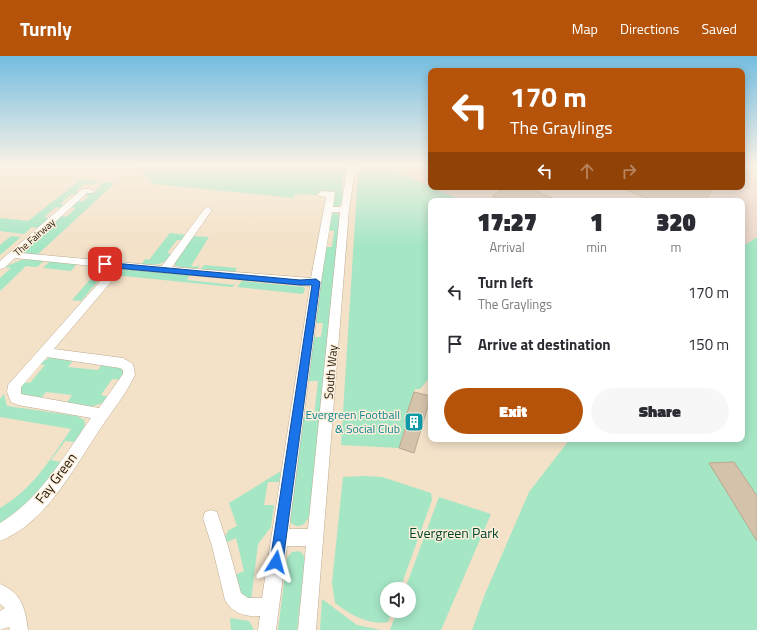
<!DOCTYPE html>
<style>
:root{--surface:#fff;--page:#f7f7f7;--text:#2b2b33;--muted:#7c7c81;--accent:#b45309}
body{margin:0;font-family:"Titillium Web",sans-serif;background:var(--page);color:var(--text);height:100vh;display:flex;flex-direction:column;font-size:15px;white-space:nowrap}
*{box-sizing:border-box;margin:0}
p{font-size:13px;color:var(--muted)}
.icon{flex:none;width:22px;height:22px;fill:none;stroke:currentColor;stroke-width:2;stroke-linecap:round;stroke-linejoin:round}
.map{position:relative;flex:1;overflow:hidden}
.drawer{position:absolute;left:428px;top:142px;width:317px;height:244px;display:flex;flex-direction:column;background:var(--surface);border-radius:8px;box-shadow:0 2px 10px #0003}
.drawer>*{flex:none}
.banner{position:absolute;left:428px;top:12px;width:317px;height:122px;border-radius:8px;box-shadow:0 2px 10px #0003;background:#b45309;color:#fff;overflow:hidden}
.controls{position:absolute;left:380px;top:526px;display:grid;gap:8px}
.controls a{display:grid;place-items:center;width:36px;height:36px;border-radius:50%;background:var(--surface);box-shadow:0 2px 10px #0003;font-size:20px}
.pin{position:absolute;display:grid;place-items:center;width:34px;height:34px;color:#fff;margin:-17px;border-radius:8px;box-shadow:0 2px 6px #0006}
.me{position:absolute;width:44px;margin:-22px;rotate:8deg;stroke-linejoin:round;filter:drop-shadow(0 0 3px #0008)}
.turn{display:flex;align-items:center;gap:14px;height:84px;padding:0 16px;font-size:18px}
.turn .icon{width:52px;height:52px;stroke-width:2.5}
.turn b{display:block;font-size:28px;line-height:34px}
.lanes{display:flex;align-items:center;height:38px;padding:0 16px;background:#0003;justify-content:center;gap:20px;direction:ltr}
.lanes .off{opacity:.35}
.eta{display:flex;justify-content:space-evenly;align-items:center;height:68px;text-align:center}
.eta b{font-size:24px;font-weight:800;line-height:28px}
.action{display:flex;gap:8px;margin-top:auto;padding:8px 16px}
.action a{flex:1;height:46px;border-radius:24px;background:var(--accent);color:#fff;font-size:16px;font-weight:800;line-height:46px;text-align:center}
.action a+a{background:var(--page);color:var(--text)}
ul{padding:0;list-style:none}
li{display:flex;align-items:center;gap:12px;height:52px;padding:0 16px}
li div{flex:1}
li b{display:block;font-size:15px}
li em{font-style:normal}
header{display:flex;align-items:center;gap:24px;box-sizing:border-box;height:56px;padding:0 20px;background:var(--accent);color:#fff}
header strong{font-size:19px}
nav{display:flex;gap:22px;margin-inline-start:auto;font-size:14px}
.map>svg:first-child{display:block}
.industrial{fill:#ecd5c9}
.green{fill:#a5e6c5}
.building{fill:#d4c3aa;stroke:#b9a88f}
.lines{fill:none;stroke-linecap:round;stroke-linejoin:round}
.minor-casing{stroke:#bdac93;stroke-width:1}
.minor{fill:#fff;fill-rule:evenodd}
.route{fill:#1a73e8;stroke:#114b97}
.labels{text-anchor:middle;stroke-width:3;stroke-linejoin:round;paint-order:stroke}
.far-street-label{font-size:10px;fill:#1e180e;stroke:#feefda}
.street-label{font-size:12px;fill:#1e180e;stroke:#feefda}
.culture-label{font-size:12px;fill:#0d838f;stroke:#feefda;text-anchor:end}
.near-street-label{font-size:14px;fill:#1e180e;stroke:#feefda}
.near-park-label{font-size:14px;fill:#04472f;stroke:#feefda}
</style>
<header>
<strong>Turnly</strong>
<nav><a>Map</a><a>Directions</a><a>Saved</a></nav>
</header>
<div class="map">
<svg width="757" height="574" viewBox="0 0 757 574">
<rect width="100%" height="100%" fill="#f3e1c8"/>
<!-- industrial -->
<g class="industrial">
<path d="M 381,109 L 431,109 L 431,131 Z"/>
<path d="M 742,109 L 757,109 L 757,181 L 742,191 L 742,145 L 464,145 L 432,131 L 742,131 Z"/>
</g>
<!-- green -->
<g class="green">
<path d="M 137,109 L 347,109 L 343,123 L 342,148 L 336,151 L 332,149 L 335,135 L 319,135 L 317,139 L 297,138 L 293,142 L 153,128 Z"/>
<path d="M 361,109 L 381,109 L 464,145 L 431,145 L 431,320 L 420,333 L 415,333 L 404,366 L 407,367 L 399,392 L 341,389 L 358,118 Z"/>
<path d="M 81,123 L 98,125 L 93,129 L 84,128 L 76,135 L 81,137 L 79,139 L 72,138 L 60,148 L 67,149 L 64,152 L 56,151 L 44,161 L 52,163 L 41,172 L 32,171 L 24,178 L 0,175 L 0,162 L 28,165 Z"/>
<path d="M 103,126 L 115,127 L 37,199 L 23,197 L 23,195 L 60,160 L 66,161 L 76,152 L 70,151 L 77,145 L 83,145 L 89,140 L 83,139 L 88,137 L 94,137 L 101,130 L 99,130 Z"/>
<path d="M 332,157 L 340,158 L 310,459 C 305,468 301,474 291,467 L 290,459 L 303,361 L 314,361 L 318,325 L 307,325 L 313,281 L 321,281 L 323,267 L 315,267 L 326,191 L 332,191 L 334,175 L 328,174 Z"/>
<path d="M 170,177 L 187,179 L 183,184 L 177,184 L 167,197 L 173,198 C 161,210 158,209 142,208 L 145,203 L 149,204 Z"/>
<path d="M 11,180 L 21,181 L 0,199 L 0,189 Z"/>
<path d="M 192,180 L 209,181 L 191,210 L 196,211 L 200,208 L 197,213 L 175,210 L 175,206 Z"/>
<path d="M 757,181 L 757,574 L 472,574 L 485,538 L 529,436 L 570,383 L 742,383 L 742,191 Z"/>
<path d="M 32,203 L 44,205 L 37,211 L 26,210 L 0,235 L 0,222 L 11,212 L 5,211 L 21,204 Z"/>
<path d="M 50,205 L 76,208 L 76,209 L 71,215 L 43,212 Z"/>
<path d="M 204,209 L 237,212 L 235,216 L 201,213 Z"/>
<path d="M 124,213 L 190,219 L 187,224 L 234,229 L 238,224 L 234,230 L 232,231 L 114,219 Z"/>
<path d="M 94,219 L 102,220 L 81,245 L 72,244 Z"/>
<path d="M 242,225 L 304,231 L 305,232 L 304,236 L 302,238 L 237,231 Z"/>
<path d="M 51,301 L 74,303 L 68,311 L 98,314 L 103,307 L 121,311 C 124,316 123,319 121,324 L 112,323 L 101,339 L 110,341 C 97,354 83,350 66,348 L 72,339 L 46,336 L 39,345 L 20,340 L 18,330 L 22,326 L 30,327 L 45,309 L 37,308 Z"/>
<path d="M 4,338 L 7,350 L 77,360 L 84,364 L 85,366 L 84,372 L 75,386 L 65,385 L 51,404 L 61,406 L 33,443 L 0,468 L 0,452 C 33,433 50,404 71,373 L 0,361 L 0,343 Z"/>
<path d="M 281,415 L 279,426 L 268,426 L 264,449 L 274,449 L 271,471 L 258,488 L 251,545 L 239,539 L 233,520 L 244,515 L 236,482 L 225,487 L 224,482 L 229,474 L 237,470 L 229,447 Z"/>
<path d="M 364,420 L 382,421 L 431,437 L 432,444 L 400,533 L 387,533 L 387,555 L 392,555 L 388,566 C 370,570 349,558 335,547 L 332,527 L 343,421 Z"/>
<path d="M 439,441 L 491,458 L 441,574 L 390,574 L 397,555 L 409,555 L 409,533 L 405,533 Z"/>
<path d="M 299,495 L 303,498 L 305,505 L 297,574 L 278,574 L 287,502 L 292,496 Z"/>
<path d="M 322,543 L 357,569 L 381,574 L 320,574 Z"/>
<path d="M 230,562 L 249,565 L 254,574 L 231,574 Z"/>
</g>
<!-- building -->
<g class="building">
<path d="M 506,131 L 526,131 L 559,145 L 504,145 L 492,140 Z"/>
<path d="M 619,131 L 715,131 L 704,145 L 654,145 Z"/>
<path d="M 414,336 L 431,340 L 414,397 L 399,392 L 407,367 L 404,366 Z"/>
<path d="M 734,406 L 757,440 L 757,485 L 709,407 Z"/>
</g>
<g class="lines">
<defs>
<g id="minor">
<path d="M 25,109 L 43,109 C 39,113 29,113 25,109 Z"/>
<path d="M 348,109 L 356,109 L 349,153 L 316,574 L 298,574 L 306,490 L 287,490 L 276,574 L 258,574 L 260,560 C 245,561 232,557 225,544 L 212,490 L 203,462 L 205,456 L 211,454 L 217,456 L 228,490 L 241,537 L 248,542 L 262,542 L 310,230 L 122,213 L 54,293 L 123,302 L 133,308 L 135,319 C 126,338 112,355 100,373 C 73,413 47,466 0,485 L 0,467 C 41,442 64,400 91,362 L 18,349 L 11,346 L 7,336 L 8,329 L 112,212 L 15,202 L 4,212 L 0,213 L 0,205 L 82,133 L 90,133 L 94,135 L 93,137 L 87,137 L 21,197 L 162,210 L 205,152 L 208,151 L 212,154 L 172,211 L 311,222 L 326,141 L 319,140 L 318,138 L 322,135 L 334,136 L 335,138 L 333,151 L 341,151 ZM 332,156 L 340,156 L 308,473 L 289,473 L 321,226 ZM 47,301 L 120,312 L 123,314 L 123,318 L 99,352 L 21,338 L 21,331 Z"/>
<path d="M 0,528 C 22,537 25,552 28,574 L 10,574 L 9,571 L 0,574 L 0,555 L 5,552 L 0,548 Z"/>
</g>
</defs>
<!-- minor casing -->
<use href="#minor" class="minor-casing"/>
<!-- minor -->
<use href="#minor" class="minor"/>
</g>
<!-- sky -->
<linearGradient id="sky" x2="0" y2="1"><stop stop-color="#74bde0"/><stop offset="0.58" stop-color="#faf2e6"/><stop offset="1" stop-color="#faf2e6" stop-opacity="0"/></linearGradient>
<rect width="757" height="189" fill="url(#sky)"/>
<!-- route -->
<path class="route" d="M 102,206 L 300,224 L 316,223 L 320,226 L 283,506 L 281,510 L 276,512 L 272,510 L 270,506 L 312,229 L 300,229 L 105,211 L 102,210 Z"/>
<!-- icons -->
<defs>
<symbol id="building-square" viewBox="-11 -11 22 22"><rect x="-9" y="-9" width="18" height="18" rx="4" fill="#0f9aa8" stroke="#feefda"/><path d="M-4-6H4V6H1V3H-1V6H-4ZM-2.5-4.3h1.7v1.8h-1.7ZM.8-4.3h1.7v1.8H.8ZM-2.5-1h1.7V.8h-1.7ZM.8-1h1.7V.8H.8Z" fill="#fff"/></symbol>
</defs>
<g fill-rule="evenodd">
<use href="#building-square" x="403" y="355" width="22" height="22"/>
</g>
<g class="labels">
<!-- far-street labels -->
<g class="far-street-label">
<text transform="translate(34 181) rotate(-41)" y="4">The Fairway</text>
</g>
<!-- street labels -->
<g class="street-label">
<text transform="translate(331 316) rotate(-85)" y="4">South Way</text>
</g>
<!-- culture labels -->
<g class="culture-label">
<text x="400" y="363">Evergreen Football<tspan x="400" dy="14">&amp; Social Club</tspan></text>
</g>
<!-- near-street labels -->
<g class="near-street-label">
<text transform="translate(56 422) rotate(-53)" y="5">Fay Green</text>
</g>
<!-- near-park labels -->
<g class="near-park-label">
<text x="454" y="482">Evergreen Park</text>
</g>
</g>
</svg>
<div class="controls">
<a><svg class="icon" aria-label="sound" viewBox="0 0 24 24"><path d="M4 9h4l5-4v14l-5-4H4zM17 9q2 3 0 6"/></svg></a>
</div>
<div class="pin" style="left:105px;top:208px;background:#d93025"><svg class="icon" aria-label="arrive" viewBox="0 0 24 24"><path d="M6 21V4h12l-3 4 3 4H6"/></svg></div>
<svg class="me" style="left:276px;top:506px" viewBox="-20 -20 40 40"><path d="M0-17L14 15 0 8-14 15z" fill="#1a73e8" stroke="#fff" stroke-width="4"/></svg>
<div class="banner">
<div class="turn"><svg class="icon" aria-label="left" viewBox="0 0 24 24"><path d="M17 20v-9H6M10 6l-5 5 5 5"/></svg><div><b>170 m</b>The Graylings</div></div>
<div class="lanes"><svg class="icon" aria-label="left" viewBox="0 0 24 24"><path d="M17 20v-9H6M10 6l-5 5 5 5"/></svg><svg class="icon off" aria-label="ahead" viewBox="0 0 24 24"><path d="M12 20V5M6 11l6-6 6 6"/></svg><svg class="icon off" aria-label="right" viewBox="0 0 24 24"><path d="M7 20v-9h11M14 6l5 5-5 5"/></svg></div>
</div>
<section class="drawer">
<div class="eta">
<div><b>17:27</b><p>Arrival</p></div>
<div><b>1</b><p>min</p></div>
<div><b>320</b><p>m</p></div>
</div>
<ul>
<li><svg class="icon" aria-label="left" viewBox="0 0 24 24"><path d="M17 20v-9H6M10 6l-5 5 5 5"/></svg><div><b>Turn left</b><p>The Graylings</p></div><em>170 m</em></li>
<li><svg class="icon" aria-label="arrive" viewBox="0 0 24 24"><path d="M6 21V4h12l-3 4 3 4H6"/></svg><div><b>Arrive at destination</b></div><em>150 m</em></li>
</ul>
<div class="action"><a>Exit</a><a>Share</a></div>
</section>
</div>
